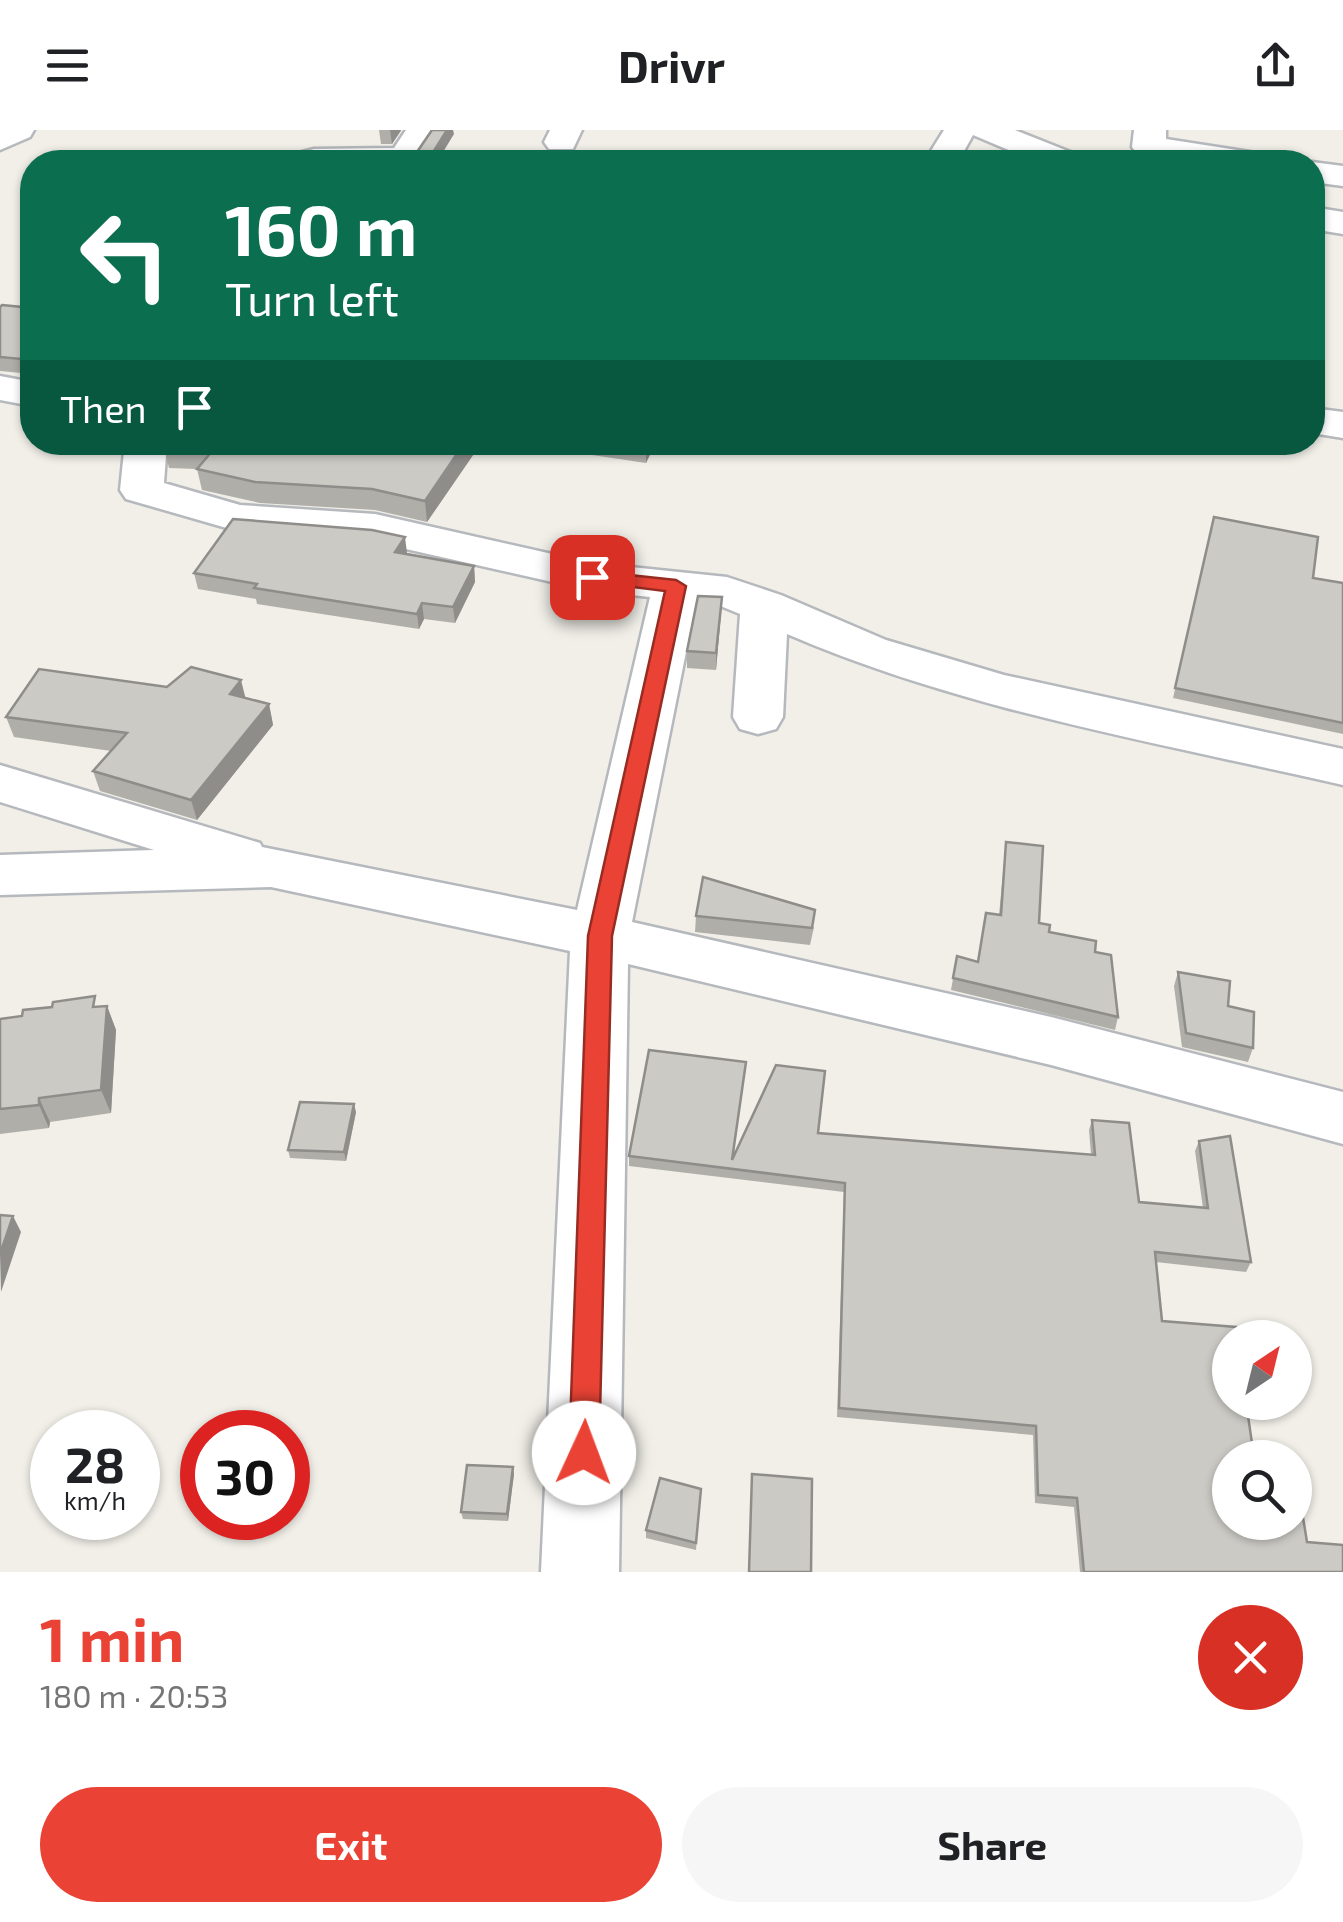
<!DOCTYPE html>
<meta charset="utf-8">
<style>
:root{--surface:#fff;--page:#f6f6f6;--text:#202124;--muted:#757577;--accent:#ea4335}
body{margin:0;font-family:"Exo 2",sans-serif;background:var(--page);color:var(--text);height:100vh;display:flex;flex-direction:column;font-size:38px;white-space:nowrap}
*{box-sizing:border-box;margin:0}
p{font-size:32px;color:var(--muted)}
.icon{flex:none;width:55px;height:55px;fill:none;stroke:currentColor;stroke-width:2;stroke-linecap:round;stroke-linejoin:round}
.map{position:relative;height:1442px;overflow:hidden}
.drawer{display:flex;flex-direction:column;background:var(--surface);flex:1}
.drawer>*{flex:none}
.top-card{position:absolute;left:20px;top:20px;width:1305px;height:305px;border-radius:40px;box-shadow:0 2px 8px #0004;background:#0b6e4f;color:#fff;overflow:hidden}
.needle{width:65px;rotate:35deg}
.fabs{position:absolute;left:1212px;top:1190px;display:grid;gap:20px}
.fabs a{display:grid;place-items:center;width:100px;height:100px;border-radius:50%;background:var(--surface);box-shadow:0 2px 8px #0004;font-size:50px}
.speed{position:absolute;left:30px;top:1280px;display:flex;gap:20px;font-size:50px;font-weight:700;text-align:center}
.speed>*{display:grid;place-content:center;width:130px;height:130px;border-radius:50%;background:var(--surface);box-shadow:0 2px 8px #0004;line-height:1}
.speed small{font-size:25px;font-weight:400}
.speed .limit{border:15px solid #d22;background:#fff;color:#111}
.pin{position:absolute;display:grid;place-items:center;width:85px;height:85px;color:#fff;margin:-42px;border-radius:20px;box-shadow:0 5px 15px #0006}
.me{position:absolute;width:110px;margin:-55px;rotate:2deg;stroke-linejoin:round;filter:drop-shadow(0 0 8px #0008)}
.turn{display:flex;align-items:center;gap:35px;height:210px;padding:0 40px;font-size:45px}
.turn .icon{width:130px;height:130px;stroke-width:2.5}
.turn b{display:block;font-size:70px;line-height:85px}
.then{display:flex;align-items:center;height:95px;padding:0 40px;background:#0003;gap:20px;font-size:38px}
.round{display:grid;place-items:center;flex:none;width:105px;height:105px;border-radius:52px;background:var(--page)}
.summary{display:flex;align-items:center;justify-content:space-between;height:170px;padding:0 40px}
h1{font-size:60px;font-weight:700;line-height:75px;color:var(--accent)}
.action{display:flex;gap:20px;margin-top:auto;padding:20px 40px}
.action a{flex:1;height:115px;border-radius:60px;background:var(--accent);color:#fff;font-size:40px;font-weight:700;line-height:115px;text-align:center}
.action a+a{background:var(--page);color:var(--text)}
header{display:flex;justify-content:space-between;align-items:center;height:130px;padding:0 40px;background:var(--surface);font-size:45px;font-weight:700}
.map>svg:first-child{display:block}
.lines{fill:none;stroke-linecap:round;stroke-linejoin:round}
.minor-casing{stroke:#b5b8bc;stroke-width:5}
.minor{fill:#fff;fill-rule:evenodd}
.wall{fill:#afaea9}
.shaded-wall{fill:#8f8d8a}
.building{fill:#cccac5;stroke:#8f8d8a;stroke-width:2.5}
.route{fill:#ea4335;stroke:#982c22;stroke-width:2.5}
</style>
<header><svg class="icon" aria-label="menu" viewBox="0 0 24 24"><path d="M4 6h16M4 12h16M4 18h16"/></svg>Drivr<svg class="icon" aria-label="share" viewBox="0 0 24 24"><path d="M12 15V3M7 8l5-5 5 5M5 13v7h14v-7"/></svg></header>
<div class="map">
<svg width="1343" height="1442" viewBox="0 0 1343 1442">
<rect width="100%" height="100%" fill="#f1efe8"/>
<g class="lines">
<defs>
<g id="minor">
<path d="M 0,0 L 34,0 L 30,7 L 0,20 Z"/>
<path d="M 406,0 L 438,0 L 418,32 L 293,32 L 302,22 L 314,19 L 394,18 Z"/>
<path d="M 550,0 L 582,0 L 573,19 L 549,19 L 544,12 Z"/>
<path d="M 944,0 L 1015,0 L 1078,25 L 1083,32 L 1037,32 L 973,5 L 958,32 L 924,32 Z"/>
<path d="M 1134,0 L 1166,0 L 1166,9 L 1250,22 L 1262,25 L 1267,32 C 1224,35 1179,34 1137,24 L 1132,17 Z"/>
<path d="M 1309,32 L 1312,32 L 1343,36 L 1343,56 L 1312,52 L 1312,32 Z"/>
<path d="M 1312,77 L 1343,82 L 1343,104 L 1312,99 Z"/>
<path d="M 0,246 L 32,252 L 32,276 L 0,270 Z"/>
<path d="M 1312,278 L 1343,282 L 1343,308 L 1312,303 Z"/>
<path d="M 125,312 L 167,312 L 164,353 L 240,375 L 375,384 L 592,433 L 727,447 L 781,465 L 886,510 L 1004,545 L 1343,619 L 1343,655 C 1156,612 963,580 787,504 L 783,587 L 776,599 L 758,604 L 740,599 L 733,587 L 740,484 L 718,475 L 696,472 L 632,792 L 1051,887 L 1343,962 L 1343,1014 L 1051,935 L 628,834 L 619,1442 L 541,1442 L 570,821 L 271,757 L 0,765 L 0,725 L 154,720 L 0,672 L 0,635 L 260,713 L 262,717 L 577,780 L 650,467 L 592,461 L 375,412 L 237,401 L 126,369 L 120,360 Z"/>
</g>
</defs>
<!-- minor casing -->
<use href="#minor" class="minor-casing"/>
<!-- minor -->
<use href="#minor" class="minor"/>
</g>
<!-- wall -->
<g class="wall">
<path d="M 379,0 L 401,0 L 401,1 L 392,14 L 381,14 Z"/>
<path d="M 0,177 L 32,178 L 32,244 L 0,241 Z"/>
<path d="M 482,312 L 427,392 L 375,380 L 260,373 L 202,360 L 197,339 L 169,338 L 164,317 Z"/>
<path d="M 505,312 L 656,312 L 646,333 Z"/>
<path d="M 1214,387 L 1313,448 L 1343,453 L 1343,604 L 1173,568 Z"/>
<path d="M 407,423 L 474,436 L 475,452 L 455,493 L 424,489 L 419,499 L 257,474 L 256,469 L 198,459 L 194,443 Z"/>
<path d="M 722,467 L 716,540 L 687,538 L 687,521 Z"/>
<path d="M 245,568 L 269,574 L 273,595 L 197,690 L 100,661 L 93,641 L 111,621 L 14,607 L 6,587 Z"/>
<path d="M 1006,712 L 1039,793 L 1049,802 L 1095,822 L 1118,887 L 1115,900 L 951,860 L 957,826 L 978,832 L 999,785 Z"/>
<path d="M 696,786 L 814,797 L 810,815 L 695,802 Z"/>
<path d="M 1178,842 L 1228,876 L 1253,918 L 1248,932 L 1182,917 L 1174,856 Z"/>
<path d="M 107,876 L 116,900 L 111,983 L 50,992 L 49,998 L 0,1004 L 0,889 Z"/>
<path d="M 745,942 L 733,1027 L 818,1003 L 1091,1024 L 1089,1000 L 1092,990 L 1139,1072 L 1203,1078 L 1195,1021 L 1199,1011 L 1251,1132 L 1246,1142 L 1156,1132 L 1162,1191 L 1254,1327 L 1307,1412 L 1343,1442 L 1080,1442 L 1074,1377 L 1035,1373 L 1033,1305 L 837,1287 L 844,1062 L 629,1036 L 629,1026 Z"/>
<path d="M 356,982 L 346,1031 L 290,1028 L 288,1020 Z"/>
<path d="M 514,1344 L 508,1391 L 463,1389 L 461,1382 Z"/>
<path d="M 701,1359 L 696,1420 L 646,1408 L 646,1400 Z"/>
</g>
<!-- shaded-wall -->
<g class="shaded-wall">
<path d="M 390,0 L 401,0 L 392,14 Z"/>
<path d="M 447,0 L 453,0 L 454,4 L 437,32 L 427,32 Z"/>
<path d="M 465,312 L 482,312 L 427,392 L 425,371 Z"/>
<path d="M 646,312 L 656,312 L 646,333 Z"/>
<path d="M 405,407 L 407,423 L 397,437 L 395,422 Z"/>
<path d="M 474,436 L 475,452 L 455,493 L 453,477 Z"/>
<path d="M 722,467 L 721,484 L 716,540 L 716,523 Z"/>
<path d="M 422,473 L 424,489 L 419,499 L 417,484 Z"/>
<path d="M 241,550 L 246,570 L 230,564 Z"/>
<path d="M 269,574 L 273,595 L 197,690 L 191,670 Z"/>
<path d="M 107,876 L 116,900 L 111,983 L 101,960 Z"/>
<path d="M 39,968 L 50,992 L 49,998 L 39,975 Z"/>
<path d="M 354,974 L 356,982 L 346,1031 L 344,1022 Z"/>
<path d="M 13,1086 L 21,1102 L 1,1162 L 0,1124 Z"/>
<path d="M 513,1337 L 514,1344 L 508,1391 L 507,1384 Z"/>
</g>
<!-- building -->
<g class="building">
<path d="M 432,0 L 447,0 L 427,32 L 359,32 L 365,22 L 417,22 Z"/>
<path d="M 2,175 L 32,178 L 32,230 L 0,227 L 0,177 Z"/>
<path d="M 164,312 L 465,312 L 425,371 L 372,359 L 255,352 L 197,339 L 214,319 L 164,317 Z"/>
<path d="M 1214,387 L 1318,407 L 1313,448 L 1343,453 L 1343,593 L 1175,558 Z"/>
<path d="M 233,389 L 372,400 L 405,407 L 395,422 L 474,436 L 453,477 L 422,473 L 417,484 L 254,458 L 257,454 L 194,443 Z"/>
<path d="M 698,466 L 722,467 L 716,523 L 687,521 Z"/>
<path d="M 191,537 L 241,550 L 230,564 L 269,574 L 191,670 L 93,641 L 127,603 L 6,587 L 39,539 L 167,557 Z"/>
<path d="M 1006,712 L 1043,716 L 1039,793 L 1050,795 L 1049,802 L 1096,811 L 1095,822 L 1111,825 L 1118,887 L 953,848 L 957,826 L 978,832 L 986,783 L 1001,785 Z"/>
<path d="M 703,747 L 815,780 L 812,798 L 696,786 Z"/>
<path d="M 1178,842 L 1230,851 L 1228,876 L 1254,882 L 1253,918 L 1186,903 Z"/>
<path d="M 95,866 L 93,877 L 107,876 L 101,960 L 39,968 L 39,975 L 0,979 L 0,889 L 22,886 L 23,880 L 52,877 L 53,872 Z"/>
<path d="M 649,920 L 746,932 L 732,1030 L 776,935 L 825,941 L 818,1003 L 1095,1025 L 1092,990 L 1129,993 L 1139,1072 L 1208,1078 L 1199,1011 L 1230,1006 L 1251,1132 L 1155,1122 L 1162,1191 L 1236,1197 L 1237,1208 L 1230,1208 L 1230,1272 L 1246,1272 L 1254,1327 L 1256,1328 L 1230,1328 L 1230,1392 L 1295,1392 L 1295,1338 L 1307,1412 L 1343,1415 L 1343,1442 L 1084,1442 L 1077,1368 L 1038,1365 L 1036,1296 L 839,1278 L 845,1053 L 629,1026 Z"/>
<path d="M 300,972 L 354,974 L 344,1022 L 288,1020 Z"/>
<path d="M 0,1085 L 13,1086 L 0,1124 Z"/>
<path d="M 467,1335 L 513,1337 L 507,1384 L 461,1382 Z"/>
<path d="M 752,1344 L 812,1349 L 811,1442 L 749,1442 Z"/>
<path d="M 660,1348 L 701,1359 L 696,1413 L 646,1400 Z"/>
</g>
<!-- route -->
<path class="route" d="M 592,441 L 676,450 L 686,456 L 612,806 L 599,1323 L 595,1333 L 584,1337 L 573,1333 L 569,1323 L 588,806 L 665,461 L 585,451 L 585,443 Z"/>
</svg>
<div class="fabs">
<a><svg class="needle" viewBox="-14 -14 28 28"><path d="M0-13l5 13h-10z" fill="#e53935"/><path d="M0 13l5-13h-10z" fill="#757577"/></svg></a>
<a><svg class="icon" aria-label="search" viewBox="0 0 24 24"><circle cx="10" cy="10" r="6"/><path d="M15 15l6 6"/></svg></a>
</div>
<div class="speed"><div>28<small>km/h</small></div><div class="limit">30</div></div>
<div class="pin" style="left:592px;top:447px;background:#d93025"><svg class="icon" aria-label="arrive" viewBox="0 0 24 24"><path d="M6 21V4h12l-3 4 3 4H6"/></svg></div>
<svg class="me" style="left:584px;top:1323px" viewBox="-20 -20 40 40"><circle r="19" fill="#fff"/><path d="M0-13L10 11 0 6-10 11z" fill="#ea4335"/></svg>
<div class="top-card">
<div class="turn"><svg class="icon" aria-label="left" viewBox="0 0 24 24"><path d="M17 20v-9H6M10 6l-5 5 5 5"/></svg><div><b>160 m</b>Turn left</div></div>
<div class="then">Then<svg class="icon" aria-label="arrive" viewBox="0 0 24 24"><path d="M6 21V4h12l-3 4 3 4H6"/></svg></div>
</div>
</div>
<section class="drawer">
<div class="summary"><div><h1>1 min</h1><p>180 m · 20:53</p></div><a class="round" style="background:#d93025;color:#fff"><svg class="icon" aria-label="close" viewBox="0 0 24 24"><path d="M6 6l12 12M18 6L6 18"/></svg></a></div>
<div class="action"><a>Exit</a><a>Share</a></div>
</section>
